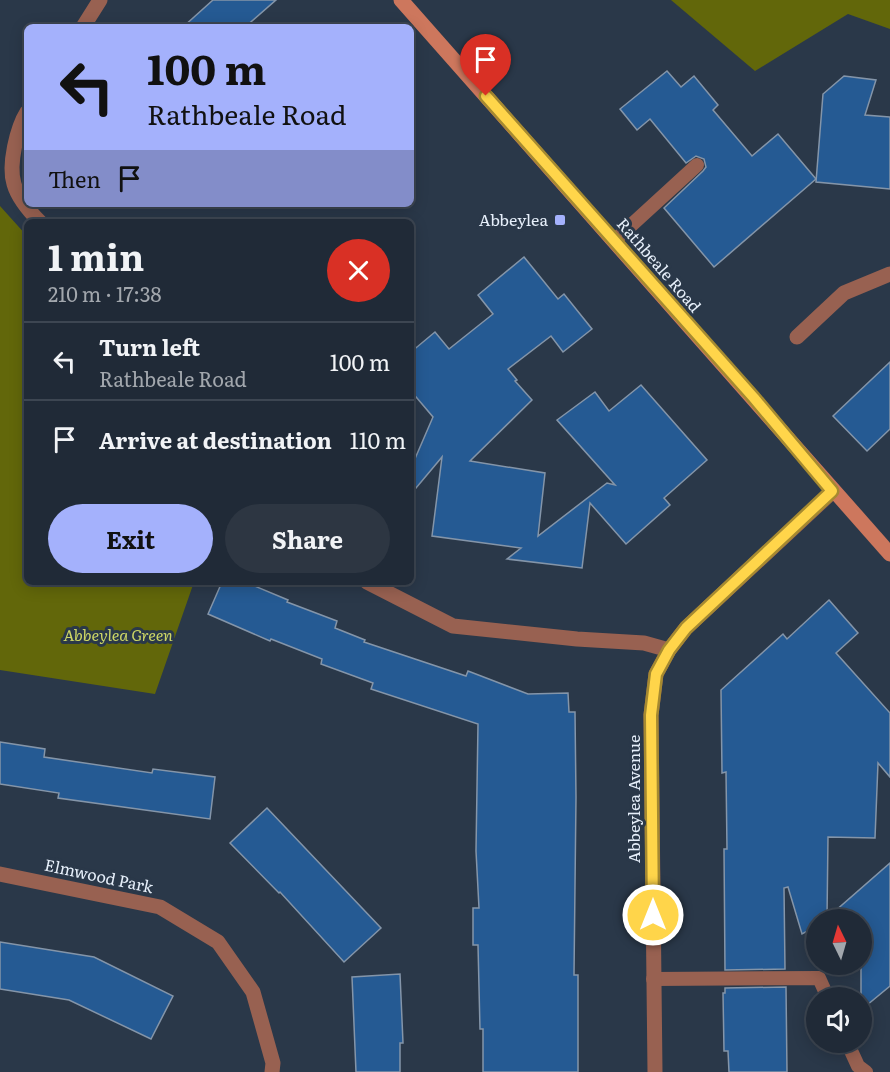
<!DOCTYPE html>
<meta charset="utf-8">
<style>
:root{--surface:#202a37;--page:#2d3642;--text:#f1f3f6;--muted:#a2a7ad;--line:#3d4652;--accent:#a4b1fc}
body{margin:0;font-family:Literata,serif;background:var(--page);color:var(--text);height:100vh;display:flex;flex-direction:column;font-size:22px;white-space:nowrap}
*{box-sizing:border-box;margin:0}
p{font-size:20px;color:var(--muted)}
.icon{flex:none;width:33px;height:33px;fill:none;stroke:currentColor;stroke-width:2;stroke-linecap:round;stroke-linejoin:round}
.map{position:relative;flex:1;overflow:hidden}
.details{position:absolute;left:24px;top:219px;width:390px;height:366px;display:flex;flex-direction:column;background:var(--surface);border-radius:9px;box-shadow:0 3px 15px #0003,0 0 0 2px var(--line)}
.details>*{flex:none}
.top-card{position:absolute;left:24px;top:24px;width:390px;height:183px;border-radius:9px;box-shadow:0 3px 15px #0003,0 0 0 2px var(--line);background:#a4b1fc;color:#111;overflow:hidden}
.needle{width:39px;rotate:355deg}
.controls{position:absolute;left:806px;top:909px;display:grid;gap:12px}
.controls a{display:grid;place-items:center;width:66px;height:66px;border-radius:50%;background:var(--surface);box-shadow:0 3px 15px #0003,0 0 0 2px var(--line);font-size:30px}
.pin{position:absolute;display:grid;place-items:center;width:51px;height:51px;color:#fff;margin:-62px -26px;border-radius:50% 50% 50% 0;rotate:-45deg;box-shadow:0 0 6px #0007}
.pin .icon{rotate:45deg}
.me{position:absolute;width:66px;margin:-33px;rotate:0deg;stroke-linejoin:round;filter:drop-shadow(0 0 4px #0008)}
.turn{display:flex;align-items:center;gap:21px;height:126px;padding:0 24px;font-size:27px}
.turn .icon{width:78px;height:78px;stroke-width:2.5}
.turn b{display:block;font-size:42px;line-height:51px}
.then{display:flex;align-items:center;height:57px;padding:0 24px;background:#0003;gap:12px;font-size:22px}
.round{display:grid;place-items:center;flex:none;width:63px;height:63px;border-radius:32px;background:var(--page)}
.summary{display:flex;align-items:center;justify-content:space-between;height:102px;padding:0 24px}
h1{font-size:36px;font-weight:700;line-height:45px}
.primary-button{display:flex;gap:12px;margin-top:auto;padding:12px 24px}
.primary-button a{flex:1;height:69px;border-radius:36px;background:var(--accent);color:#111;font-size:24px;font-weight:700;line-height:69px;text-align:center}
.primary-button a+a{background:var(--page);color:var(--text)}
ul{padding:0;list-style:none}
li{display:flex;align-items:center;gap:18px;height:78px;padding:0 24px;border-top:2px solid var(--line)}
li div{flex:1}
li b{display:block;font-size:22px}
li em{font-style:normal}
.map>svg:first-child{display:block}
.park{fill:#62670a}
.building{fill:#255a93;stroke:#8495a9;stroke-width:1.5}
.lines{fill:none;stroke-linecap:round;stroke-linejoin:round}
.service{stroke:#986151;stroke-width:14}
.minor{stroke:#986151;stroke-width:15}
.secondary{stroke:#cd775d;stroke-width:15}
.route-casing{stroke:#a68a30;stroke-width:15}
.route{stroke:#ffd54a;stroke-width:10}
.poi-dot{fill:#a4b1fc;stroke:#2a3849;stroke-width:2}
.labels{text-anchor:middle;stroke-width:6;stroke-linejoin:round;paint-order:stroke}
.poi-label{font-size:16px;fill:#e6effa;stroke:#2a3849;text-anchor:end}
.street-label{font-size:16px;fill:#e6effa;stroke:#2a3849}
.park-label{font-size:16px;font-style:italic;fill:#cdd665;stroke:#2a3849}
</style>
<div class="map">
<svg width="890" height="1072" viewBox="0 0 890 1072">
<rect width="100%" height="100%" fill="#2a3849"/>
<!-- park -->
<g class="park">
<path d="M 671,0 L 890,0 L 890,29 L 848,14 L 755,71 Z"/>
<path d="M 0,206 L 27,236 L 27,582 L 194,582 L 155,694 L 0,670 Z"/>
</g>
<!-- building -->
<g class="building">
<path d="M 213,0 L 276,0 L 245,27 L 183,27 Z"/>
<path d="M 667,71 L 681,87 L 694,76 L 718,105 L 713,110 L 752,156 L 778,134 L 816,179 L 714,267 L 664,208 L 703,171 L 706,167 L 704,159 L 696,156 L 686,163 L 650,119 L 637,130 L 620,109 Z"/>
<path d="M 844,76 L 876,80 L 865,115 L 890,117 L 890,189 L 816,182 L 823,94 Z"/>
<path d="M 524,257 L 558,299 L 564,294 L 592,329 L 563,352 L 551,336 L 508,369 L 517,380 L 515,381 L 532,400 L 470,461 L 545,473 L 538,536 L 607,483 L 615,485 L 557,420 L 595,392 L 609,411 L 641,385 L 707,460 L 664,498 L 670,505 L 626,544 L 590,503 L 582,568 L 507,559 L 521,548 L 432,536 L 442,457 L 411,494 L 411,468 L 433,417 L 411,391 L 411,352 L 435,332 L 449,349 L 493,314 L 478,295 Z"/>
<path d="M 890,362 L 890,429 L 867,451 L 833,416 Z"/>
<path d="M 222,582 L 245,582 L 288,600 L 287,602 L 337,621 L 335,628 L 365,640 L 364,642 L 466,676 L 468,671 L 528,694 L 568,693 L 569,712 L 575,712 L 576,797 L 574,975 L 578,975 L 578,1072 L 483,1072 L 483,1029 L 480,1029 L 478,945 L 473,945 L 473,908 L 479,908 L 476,851 L 478,724 L 371,689 L 373,683 L 321,664 L 322,659 L 271,639 L 270,641 L 208,614 Z"/>
<path d="M 829,600 L 858,633 L 836,653 L 890,713 L 890,777 L 878,763 L 875,838 L 828,837 L 827,918 L 890,863 L 890,986 L 861,1010 L 861,920 L 816,920 L 816,930 L 811,929 L 802,934 L 788,887 L 784,888 L 785,969 L 725,970 L 724,849 L 727,849 L 726,772 L 722,773 L 721,690 L 783,634 L 787,639 Z"/>
<path d="M 0,742 L 45,749 L 44,757 L 152,773 L 153,769 L 215,777 L 210,819 L 58,798 L 59,793 L 0,784 Z"/>
<path d="M 267,808 L 381,928 L 344,962 L 280,892 L 279,893 L 230,843 Z"/>
<path d="M 0,942 L 94,957 L 173,996 L 151,1039 L 69,1000 L 0,989 Z"/>
<path d="M 400,974 L 403,1043 L 400,1043 L 400,1072 L 356,1072 L 352,977 Z"/>
<path d="M 786,987 L 787,1072 L 729,1072 L 728,1051 L 724,1051 L 723,993 L 725,993 L 725,988 Z"/>
</g>
<g class="lines">
<!-- service -->
<g class="service">
<path d="M 614,241 L 697,165"/>
<path d="M 813,938 L 816,957"/>
<path d="M 653,979 L 819,978 L 828,998"/>
<path d="M 847,1042 L 858,1066 L 866,1072"/>
</g>
<!-- minor -->
<g class="minor">
<path d="M 83,27 L 100,0"/>
<path d="M 27,112 C 17,128 8,165 14,184 C 18,198 30,212 40,222"/>
<path d="M 797,337 L 844,293 L 890,274"/>
<path d="M 367,582 L 453,626 L 577,639 L 644,643 L 669,650"/>
<path d="M 0,874 L 160,907 L 218,942 L 253,992 L 273,1063 L 272,1072"/>
<path d="M 655,1072 L 651,715 L 656,674 L 669,650 L 686,628 L 833,491"/>
</g>
<!-- secondary -->
<path class="secondary" d="M 401,0 L 890,554"/>
</g>
<g class="lines">
<defs>
<path id="route" d="M 486,96 L 754,398 L 832,491 L 686,628 L 669,650 L 656,674 L 651,715 L 653,915"/>
</defs>
<!-- route casing -->
<use href="#route" class="route-casing"/>
<!-- route -->
<use href="#route" class="route"/>
</g>
<!-- markers -->
<rect class="poi-dot" x="554" y="214" width="12" height="12" rx="3"/>
<g class="labels">
<!-- poi labels -->
<g class="poi-label">
<text x="548" y="226">Abbeylea</text>
</g>
<!-- street labels -->
<g class="street-label">
<text transform="translate(659 265) rotate(49)" y="6">Rathbeale Road</text>
<text transform="translate(634 799) rotate(-90)" y="6">Abbeylea Avenue</text>
<text transform="translate(99 876) rotate(12)" y="6">Elmwood Park</text>
</g>
<!-- park labels -->
<g class="park-label">
<text x="118" y="641">Abbeylea Green</text>
</g>
</g>
</svg>
<div class="controls">
<a><svg class="needle" viewBox="-14 -14 28 28"><path d="M0-13l5 13h-10z" fill="#e53935"/><path d="M0 13l5-13h-10z" fill="#a2a7ad"/></svg></a>
<a><svg class="icon" aria-label="sound" viewBox="0 0 24 24"><path d="M4 9h4l5-4v14l-5-4H4zM17 9q2 3 0 6"/></svg></a>
</div>
<div class="pin" style="left:486px;top:96px;background:#d93025"><svg class="icon" aria-label="arrive" viewBox="0 0 24 24"><path d="M6 21V4h12l-3 4 3 4H6"/></svg></div>
<svg class="me" style="left:653px;top:915px" viewBox="-20 -20 40 40"><circle r="17" fill="#ffd54a" stroke="#fff" stroke-width="3"/><path d="M0-11L8 9 0 5-8 9z" fill="#fff"/></svg>
<div class="top-card">
<div class="turn"><svg class="icon" aria-label="left" viewBox="0 0 24 24"><path d="M17 20v-9H6M10 6l-5 5 5 5"/></svg><div><b>100 m</b>Rathbeale Road</div></div>
<div class="then">Then<svg class="icon" aria-label="arrive" viewBox="0 0 24 24"><path d="M6 21V4h12l-3 4 3 4H6"/></svg></div>
</div>
<section class="details">
<div class="summary"><div><h1>1 min</h1><p>210 m · 17:38</p></div><a class="round" style="background:#d93025;color:#fff"><svg class="icon" aria-label="close" viewBox="0 0 24 24"><path d="M6 6l12 12M18 6L6 18"/></svg></a></div>
<ul>
<li><svg class="icon" aria-label="left" viewBox="0 0 24 24"><path d="M17 20v-9H6M10 6l-5 5 5 5"/></svg><div><b>Turn left</b><p>Rathbeale Road</p></div><em>100 m</em></li>
<li><svg class="icon" aria-label="arrive" viewBox="0 0 24 24"><path d="M6 21V4h12l-3 4 3 4H6"/></svg><div><b>Arrive at destination</b></div><em>110 m</em></li>
</ul>
<div class="primary-button"><a>Exit</a><a>Share</a></div>
</section>
</div>
